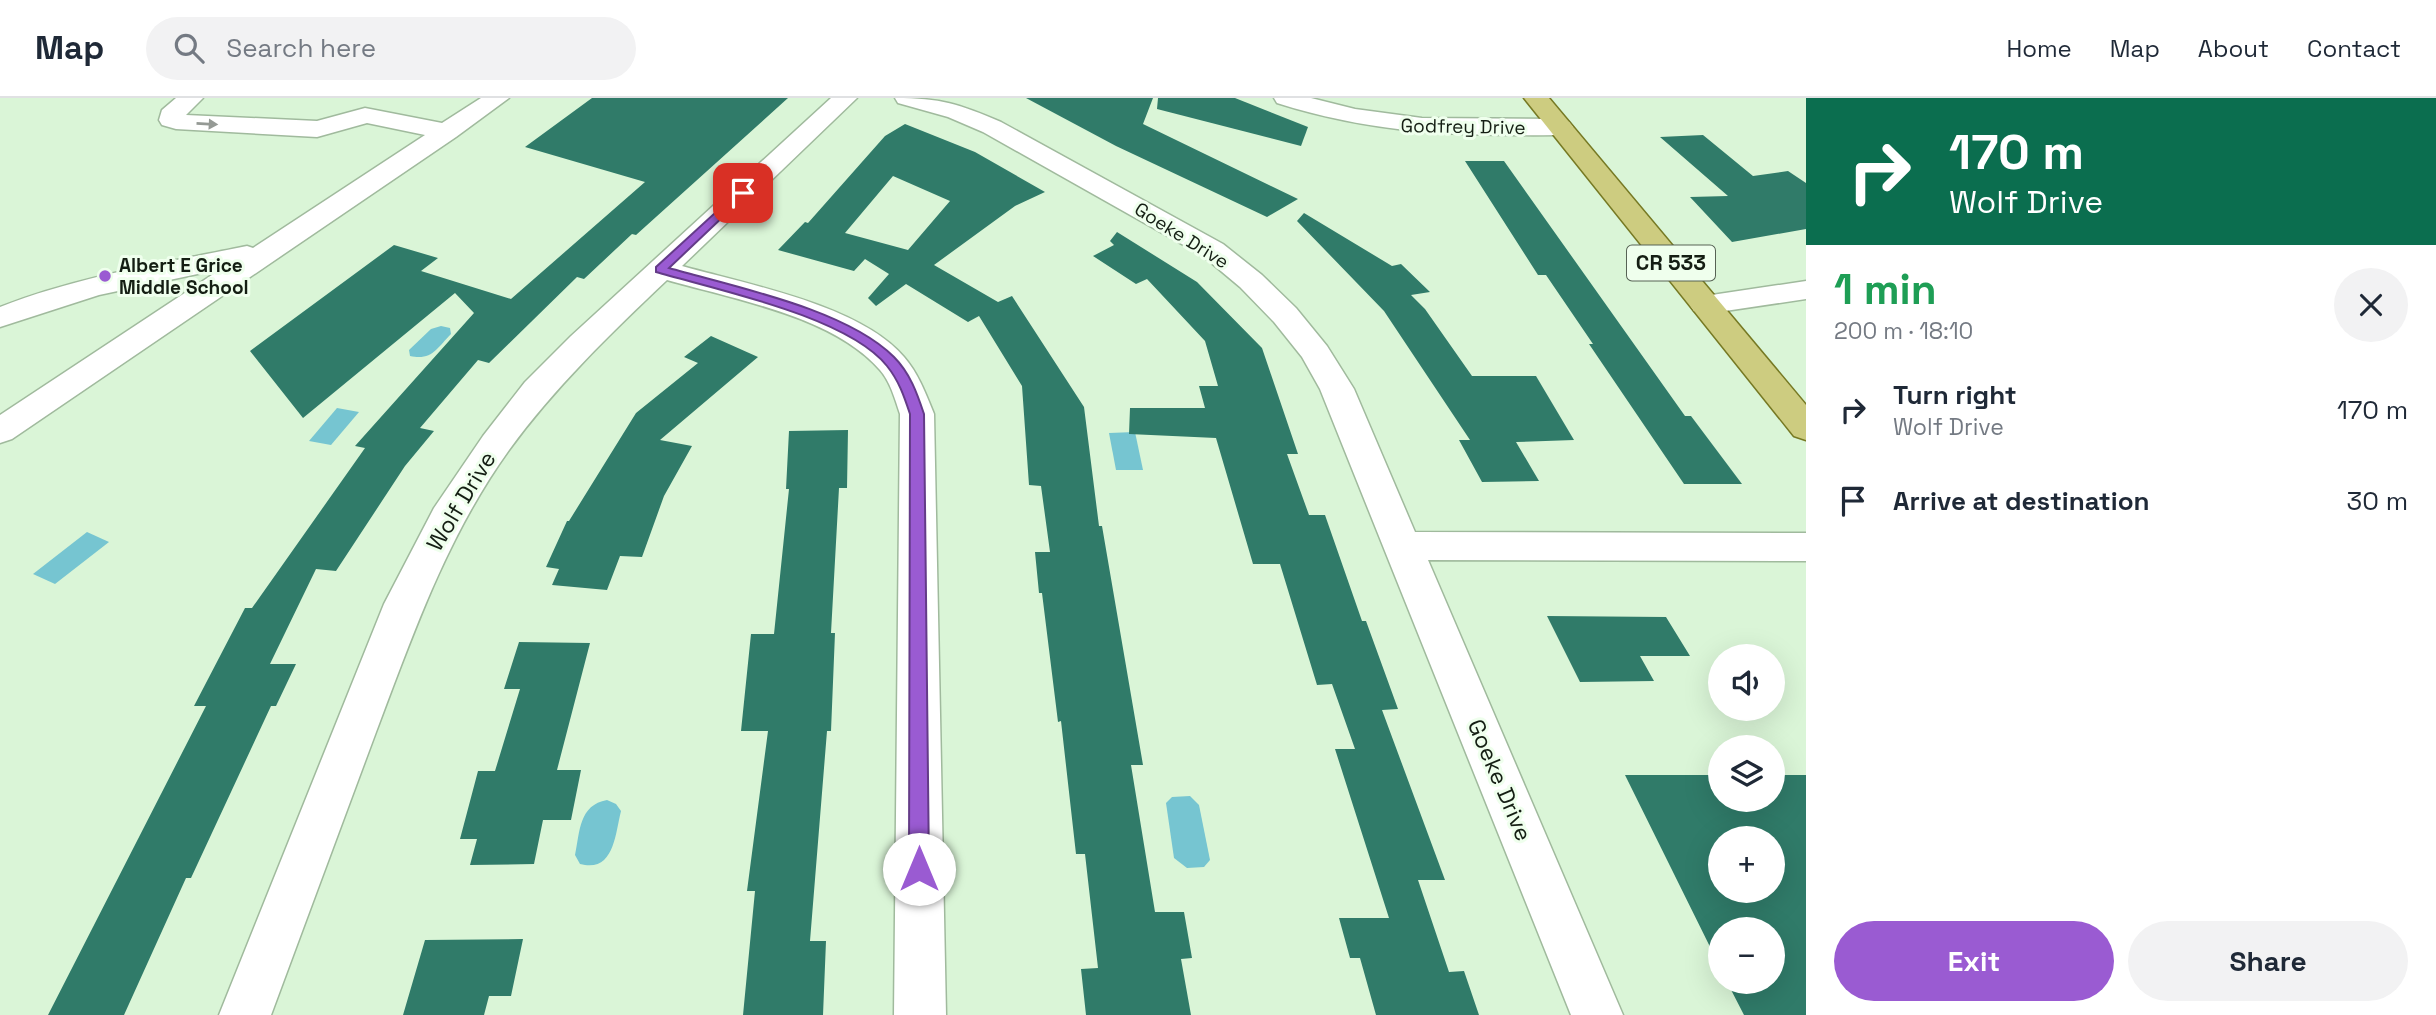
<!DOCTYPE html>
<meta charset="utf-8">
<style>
:root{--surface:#fff;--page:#f2f2f3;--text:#1f2937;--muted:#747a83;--line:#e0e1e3;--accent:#9a5bd2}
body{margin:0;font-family:"Space Grotesk",sans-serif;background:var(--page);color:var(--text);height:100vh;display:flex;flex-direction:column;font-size:26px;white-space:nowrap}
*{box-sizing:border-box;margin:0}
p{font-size:23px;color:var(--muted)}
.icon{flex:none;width:38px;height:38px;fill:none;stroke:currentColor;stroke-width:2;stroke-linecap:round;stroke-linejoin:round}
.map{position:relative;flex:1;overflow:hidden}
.sheet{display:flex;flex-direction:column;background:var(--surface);width:630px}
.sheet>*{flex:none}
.hud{background:#0b6e4f;color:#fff;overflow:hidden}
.tools{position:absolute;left:1708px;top:546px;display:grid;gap:14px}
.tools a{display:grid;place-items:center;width:77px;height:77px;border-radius:50%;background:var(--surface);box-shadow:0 7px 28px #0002;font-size:35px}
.pin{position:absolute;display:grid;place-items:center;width:60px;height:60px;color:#fff;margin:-30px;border-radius:14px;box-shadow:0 4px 10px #0006}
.me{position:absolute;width:77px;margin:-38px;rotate:0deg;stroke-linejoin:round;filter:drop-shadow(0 0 5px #0008)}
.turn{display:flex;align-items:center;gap:24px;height:147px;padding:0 28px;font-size:32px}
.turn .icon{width:91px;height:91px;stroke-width:2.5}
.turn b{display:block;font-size:49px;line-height:60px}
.round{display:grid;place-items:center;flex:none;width:74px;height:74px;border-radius:37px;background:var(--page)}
.headline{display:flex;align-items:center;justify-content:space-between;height:119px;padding:0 28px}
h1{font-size:42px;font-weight:800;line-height:52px;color:#1e9e55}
.action{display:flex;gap:14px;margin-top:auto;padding:14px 28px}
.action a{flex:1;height:80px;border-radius:42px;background:var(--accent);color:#fff;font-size:28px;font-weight:800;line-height:80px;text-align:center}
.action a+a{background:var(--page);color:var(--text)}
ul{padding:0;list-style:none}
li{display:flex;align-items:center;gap:21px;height:91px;padding:0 28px}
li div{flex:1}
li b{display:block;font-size:26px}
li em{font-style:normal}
header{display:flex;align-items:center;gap:42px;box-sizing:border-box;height:98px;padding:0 35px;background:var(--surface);border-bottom:2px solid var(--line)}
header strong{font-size:33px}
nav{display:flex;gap:38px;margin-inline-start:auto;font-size:24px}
.search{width:490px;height:63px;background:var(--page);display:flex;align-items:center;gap:18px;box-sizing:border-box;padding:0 24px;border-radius:38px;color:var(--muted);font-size:26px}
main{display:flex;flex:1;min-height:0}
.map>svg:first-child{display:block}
.water{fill:#76c5d1}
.building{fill:#307b69;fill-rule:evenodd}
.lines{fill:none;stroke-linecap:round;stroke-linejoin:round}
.minor-casing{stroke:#a0ba9d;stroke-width:3}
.major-casing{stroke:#767923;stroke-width:3}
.minor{fill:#fff;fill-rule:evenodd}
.major{fill:#cdcc80;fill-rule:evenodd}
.oneway{fill:#959a95}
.route{fill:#9a5bd2;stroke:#643b88;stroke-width:2}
.poi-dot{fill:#9a5bd2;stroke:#efffed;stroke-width:2.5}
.labels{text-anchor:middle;stroke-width:6;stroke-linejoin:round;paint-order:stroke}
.far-street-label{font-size:19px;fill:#141e13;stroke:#efffed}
.far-poi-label{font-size:19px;font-weight:bold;fill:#141e13;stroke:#efffed;text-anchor:start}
.shield{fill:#efffed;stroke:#566254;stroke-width:2}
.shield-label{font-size:21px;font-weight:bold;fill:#141e13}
.street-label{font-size:23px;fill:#141e13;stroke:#efffed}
</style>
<header>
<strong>Map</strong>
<div class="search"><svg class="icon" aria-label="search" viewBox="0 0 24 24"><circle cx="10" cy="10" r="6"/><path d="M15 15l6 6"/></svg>Search here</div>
<nav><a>Home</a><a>Map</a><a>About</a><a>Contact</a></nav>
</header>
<main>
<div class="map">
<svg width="1806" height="917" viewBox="0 0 1806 917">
<rect width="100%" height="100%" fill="#daf5d7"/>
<!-- water -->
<g class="water">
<path d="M 441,228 L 450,230 L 451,236 C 437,250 432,263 410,258 L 409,252 L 431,231 Z"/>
<path d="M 337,310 L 359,314 L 331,347 L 309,343 Z"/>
<path d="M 1135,334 L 1143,372 L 1116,372 L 1109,335 Z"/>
<path d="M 87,434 L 109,444 L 55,486 L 33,476 Z"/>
<path d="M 1190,698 L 1199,707 L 1210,762 L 1204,769 L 1187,770 L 1174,760 L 1166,705 L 1172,699 Z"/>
<path d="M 607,702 L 616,706 L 621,713 C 615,737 614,775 580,766 L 575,757 C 580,733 579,707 607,702 Z"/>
</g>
<!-- building -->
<g class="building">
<path d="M 592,0 L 788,0 L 636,137 L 632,136 L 584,181 L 577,179 L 489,265 L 478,262 L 420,330 L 434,333 L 405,368 L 336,473 L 316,471 L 270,566 L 296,566 L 276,608 L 271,608 L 191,780 L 186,780 L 124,917 L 48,917 L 206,608 L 194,608 L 245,510 L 252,510 L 365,350 L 355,348 L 474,215 L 455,195 L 303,320 L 250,253 L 394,147 L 438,160 L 421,173 L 511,201 L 645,84 L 525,49 Z"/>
<path d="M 1026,0 L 1153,0 L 1143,26 L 1298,101 L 1267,119 L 1116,48 Z"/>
<path d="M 1158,0 L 1235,0 L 1308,29 L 1301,48 L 1157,11 Z"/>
<path d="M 905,26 L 975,54 L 1045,94 L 1015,108 L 934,167 L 998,204 L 1012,198 L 1084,309 L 1099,428 L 1102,428 L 1143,667 L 1131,667 L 1155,814 L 1184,814 L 1192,860 L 1181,861 L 1191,917 L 1086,917 L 1081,871 L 1098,870 L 1085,756 L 1076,756 L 1061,623 L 1058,624 L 1042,495 L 1039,495 L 1035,454 L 1050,454 L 1041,388 L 1029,387 L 1022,288 L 979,218 L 968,224 L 906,186 L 876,208 L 868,200 L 889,176 L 865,161 L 854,173 L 778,152 L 805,124 L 808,125 L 885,38 ZM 893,78 L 950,103 L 908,152 L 845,135 Z"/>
<path d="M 1703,37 L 1753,78 L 1788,73 L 1806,85 L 1806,131 L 1732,144 L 1690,99 L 1728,98 L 1660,39 Z"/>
<path d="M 1465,63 L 1504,63 L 1685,318 L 1691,318 L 1742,386 L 1684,386 L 1589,246 L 1593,246 L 1546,177 L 1538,177 Z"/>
<path d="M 1304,115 L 1392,168 L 1401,166 L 1430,194 L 1411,197 L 1425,211 L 1472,278 L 1536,278 L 1574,342 L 1516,344 L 1539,383 L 1482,384 L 1459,342 L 1470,342 L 1384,213 L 1297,123 Z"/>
<path d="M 1117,134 L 1197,184 L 1262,250 L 1298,356 L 1287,356 L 1309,417 L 1325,417 L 1362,523 L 1366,523 L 1398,611 L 1382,612 L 1445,782 L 1418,782 L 1449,874 L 1464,873 L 1479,917 L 1376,917 L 1360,860 L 1350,860 L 1339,820 L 1389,820 L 1335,651 L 1355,651 L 1332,586 L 1317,587 L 1280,466 L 1253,466 L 1216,340 L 1129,336 L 1130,310 L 1205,310 L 1199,288 L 1218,288 L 1205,243 L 1147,181 L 1136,186 L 1093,158 L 1114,147 L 1110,143 Z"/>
<path d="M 711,238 L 758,259 L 660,342 L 692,348 L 664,398 L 642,459 L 620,458 L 607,492 L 552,487 L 559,471 L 546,469 L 567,423 L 569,423 L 636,315 L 698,265 L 684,259 Z"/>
<path d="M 848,332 L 847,390 L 839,390 L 831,535 L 835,535 L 831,633 L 827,633 L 810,843 L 826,843 L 823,917 L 743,917 L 755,793 L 747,793 L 768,633 L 741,633 L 751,536 L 774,536 L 789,391 L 786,391 L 789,333 Z"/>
<path d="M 1547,518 L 1666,519 L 1690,558 L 1640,558 L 1654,583 L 1580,584 Z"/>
<path d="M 519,544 L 590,545 L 557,672 L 581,672 L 571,722 L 543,722 L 534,766 L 470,767 L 477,741 L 460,741 L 478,673 L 495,673 L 520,591 L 504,591 Z"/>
<path d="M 1625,677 L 1720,677 L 1720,702 L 1773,702 L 1773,677 L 1806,677 L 1806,917 L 1744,917 L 1727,884 L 1773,884 L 1773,831 L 1720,831 L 1720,869 ZM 1720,740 L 1773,740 L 1773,793 L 1720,793 Z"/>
<path d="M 523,841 L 511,898 L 489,898 L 484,917 L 403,917 L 425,842 Z"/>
</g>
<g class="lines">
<defs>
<g id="minor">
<path d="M 176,0 L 203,0 L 186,17 L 317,23 L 365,10 L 442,25 L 481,0 L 509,0 L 456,39 L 12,341 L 0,345 L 0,317 L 221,171 L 99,197 L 0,229 L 0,209 C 79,178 164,165 247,148 L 253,150 L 425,37 L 367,25 L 317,39 L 176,31 L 162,27 L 159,22 L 162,12 Z"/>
<path d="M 831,0 L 857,0 L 682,168 C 746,186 860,207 904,259 C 918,275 926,296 934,316 L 946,917 L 894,917 L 900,316 C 895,301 890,283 880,272 C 833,218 733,201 667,182 C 610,236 555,289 509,352 C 447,438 413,536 376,634 C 341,728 306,823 271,917 L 219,917 L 384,506 L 434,410 L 483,338 L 525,284 L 571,238 Z"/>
<path d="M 895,0 C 941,0 959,6 1001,24 L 1223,146 L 1262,177 L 1296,210 L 1327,248 L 1354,291 L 1415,434 L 1806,435 L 1806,463 L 1428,462 L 1623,917 L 1571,917 L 1320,291 L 1302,259 L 1274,224 L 1240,189 L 1203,158 L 983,34 L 948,19 L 898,5 Z"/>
<path d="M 1274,0 L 1311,0 L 1355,11 L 1422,20 L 1560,21 L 1569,24 L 1573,29 L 1569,34 L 1560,37 C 1458,38 1375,36 1277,5 Z"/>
<path d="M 1806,183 L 1806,201 L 1705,216 L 1694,213 L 1690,207 L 1694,201 L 1705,198 Z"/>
</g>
<path id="major" d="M 1524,0 L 1549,0 L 1806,307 L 1806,342 L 1794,338 Z"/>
</defs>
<!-- minor casing -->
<use href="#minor" class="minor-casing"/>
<!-- major casing -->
<use href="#major" class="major-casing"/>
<!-- minor -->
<use href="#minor" class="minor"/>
<!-- major -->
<use href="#major" class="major"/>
</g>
<!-- one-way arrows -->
<defs><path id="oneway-solid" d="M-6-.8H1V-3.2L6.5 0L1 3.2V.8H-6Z" transform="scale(1.75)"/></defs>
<use class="oneway" href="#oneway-solid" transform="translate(207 26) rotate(3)"/>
<!-- route -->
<path class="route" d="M 739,93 L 748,95 L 669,170 C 735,189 846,211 894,259 C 910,275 917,295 924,316 L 929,771 L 926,778 L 919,781 L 912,778 L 909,771 L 910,316 C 904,298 899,283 887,268 C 848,219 718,192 656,174 L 656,169 Z"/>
<!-- markers -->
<circle class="poi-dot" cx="105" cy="178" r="7"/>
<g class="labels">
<!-- far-street labels -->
<g class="far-street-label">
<text transform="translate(1463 28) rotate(1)" y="7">Godfrey Drive</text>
<text transform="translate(1182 137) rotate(32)" y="7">Goeke Drive</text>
</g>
<!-- far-poi labels -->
<g class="far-poi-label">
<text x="119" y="174">Albert E Grice<tspan x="119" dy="22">Middle School</tspan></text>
</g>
<!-- shield labels -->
<rect class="shield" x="1627" y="147.5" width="88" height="35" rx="5"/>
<g class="shield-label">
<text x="1671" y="172">CR 533</text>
</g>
<!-- street labels -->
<g class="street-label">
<text transform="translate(461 403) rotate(-59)" y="8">Wolf Drive</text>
<text transform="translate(1500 682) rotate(67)" y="8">Goeke Drive</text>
</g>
</g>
</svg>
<div class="tools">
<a><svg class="icon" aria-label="sound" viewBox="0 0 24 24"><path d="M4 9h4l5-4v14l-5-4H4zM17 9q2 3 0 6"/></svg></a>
<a><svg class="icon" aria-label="layers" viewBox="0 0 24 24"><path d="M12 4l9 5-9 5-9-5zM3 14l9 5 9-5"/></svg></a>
<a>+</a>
<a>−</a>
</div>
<div class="pin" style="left:743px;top:95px;background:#d93025"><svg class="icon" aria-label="arrive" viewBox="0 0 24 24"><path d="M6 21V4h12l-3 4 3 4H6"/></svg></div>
<svg class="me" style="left:919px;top:771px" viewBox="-20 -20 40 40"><circle r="19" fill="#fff"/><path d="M0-13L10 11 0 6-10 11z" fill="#9a5bd2"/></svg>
</div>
<section class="sheet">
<div class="hud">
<div class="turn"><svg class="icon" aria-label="right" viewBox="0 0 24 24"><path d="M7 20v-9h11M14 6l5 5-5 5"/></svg><div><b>170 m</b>Wolf Drive</div></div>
</div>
<div class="headline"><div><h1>1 min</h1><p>200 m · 18:10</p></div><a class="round"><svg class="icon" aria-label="close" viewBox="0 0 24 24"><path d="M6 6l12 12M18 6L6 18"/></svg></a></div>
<ul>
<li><svg class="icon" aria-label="right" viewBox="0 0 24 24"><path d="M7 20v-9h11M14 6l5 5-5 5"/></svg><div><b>Turn right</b><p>Wolf Drive</p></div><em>170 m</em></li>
<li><svg class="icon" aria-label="arrive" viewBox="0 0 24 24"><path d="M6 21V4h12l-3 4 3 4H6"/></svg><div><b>Arrive at destination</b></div><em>30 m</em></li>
</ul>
<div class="action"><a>Exit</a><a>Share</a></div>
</section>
</main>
